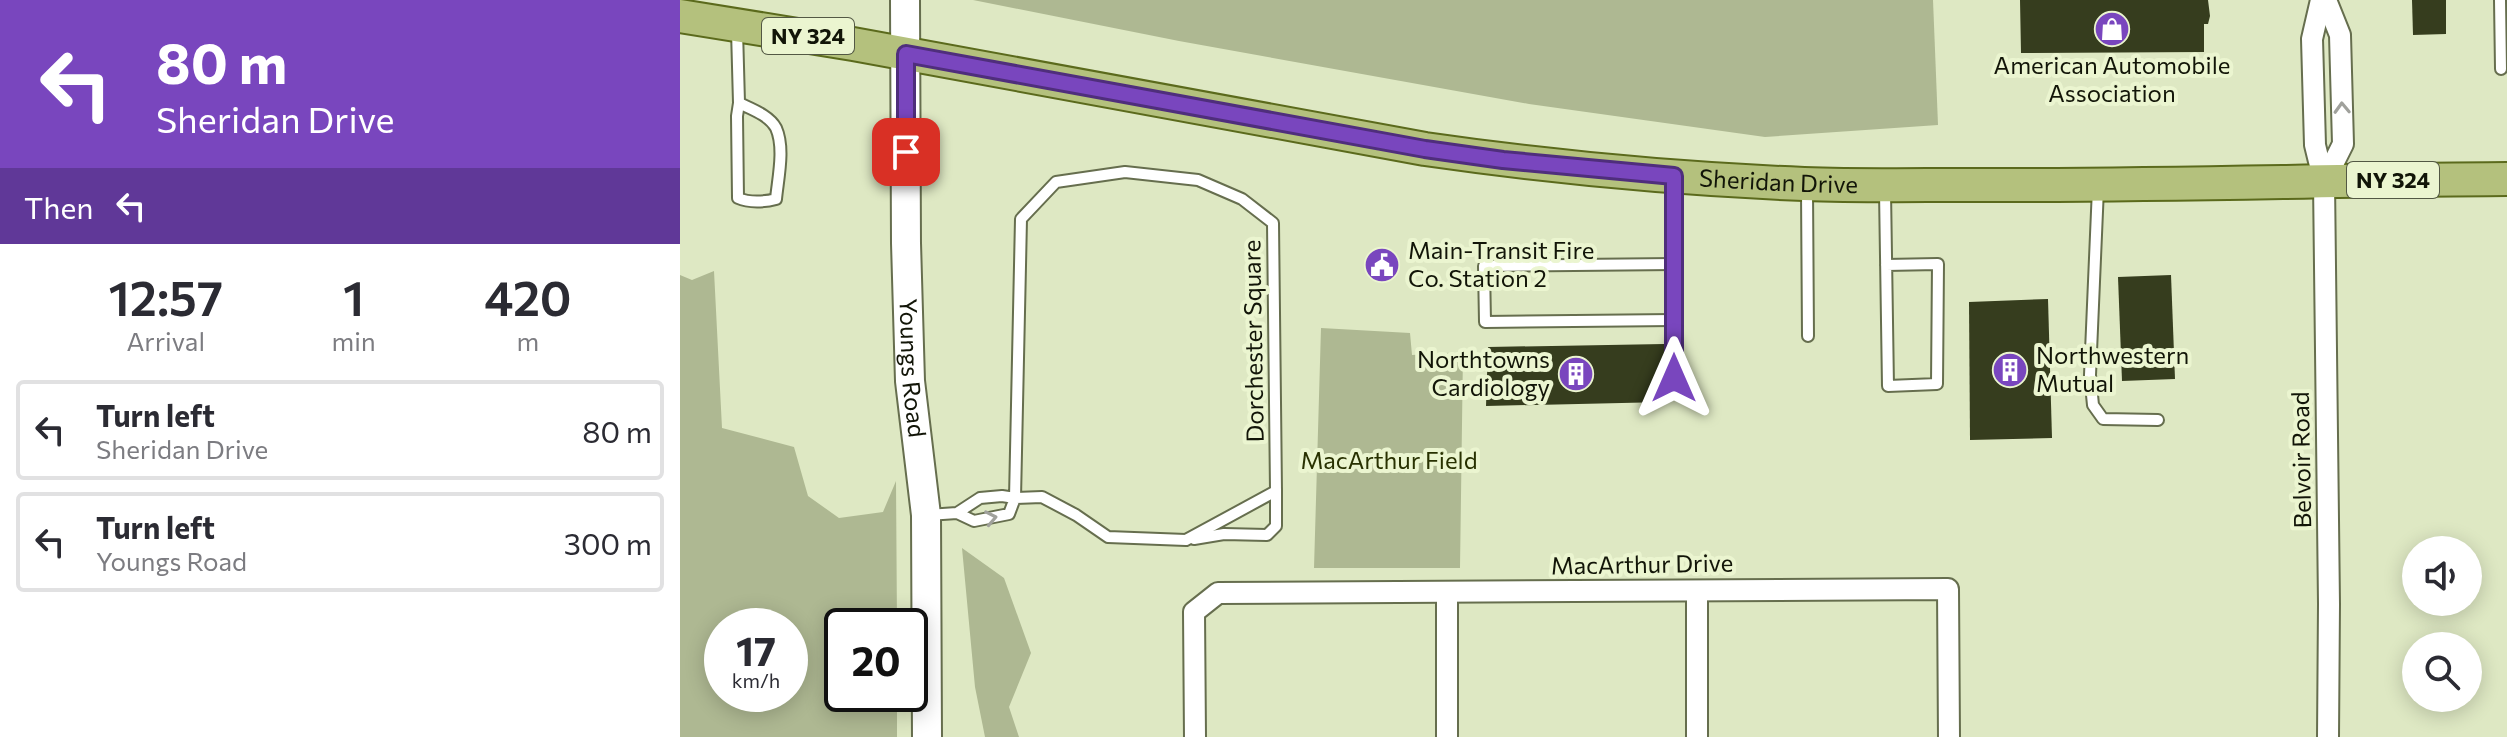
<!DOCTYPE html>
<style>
:root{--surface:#fff;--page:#f7f7f7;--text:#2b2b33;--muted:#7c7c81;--line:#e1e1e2}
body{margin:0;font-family:Commissioner,sans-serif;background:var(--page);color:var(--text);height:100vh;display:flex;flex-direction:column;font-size:30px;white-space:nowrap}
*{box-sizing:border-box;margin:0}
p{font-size:26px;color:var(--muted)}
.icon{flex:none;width:44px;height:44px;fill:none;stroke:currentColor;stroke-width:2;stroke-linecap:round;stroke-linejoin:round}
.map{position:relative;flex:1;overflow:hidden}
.side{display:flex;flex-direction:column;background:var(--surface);width:680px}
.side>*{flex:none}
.guide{background:#7946be;color:#fff;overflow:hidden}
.buttons{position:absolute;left:1722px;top:536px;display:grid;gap:16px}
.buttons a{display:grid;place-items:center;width:80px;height:80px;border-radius:50%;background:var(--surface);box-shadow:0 4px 20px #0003;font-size:40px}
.speed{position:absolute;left:24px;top:608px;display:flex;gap:16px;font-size:40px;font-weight:700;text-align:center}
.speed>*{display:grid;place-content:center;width:104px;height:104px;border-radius:50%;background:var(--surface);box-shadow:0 4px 20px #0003;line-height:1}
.speed small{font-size:20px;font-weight:400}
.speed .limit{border:4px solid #111;border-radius:12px;background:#fff;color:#111}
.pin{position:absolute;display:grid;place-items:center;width:68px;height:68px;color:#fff;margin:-34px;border-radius:16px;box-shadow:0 4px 12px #0006}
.me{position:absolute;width:88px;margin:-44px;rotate:0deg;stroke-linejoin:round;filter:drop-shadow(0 0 6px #0008)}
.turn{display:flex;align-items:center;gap:28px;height:168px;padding:0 24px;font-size:36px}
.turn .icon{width:104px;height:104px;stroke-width:2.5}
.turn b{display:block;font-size:56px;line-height:68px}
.then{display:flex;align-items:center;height:76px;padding:0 24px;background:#0003;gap:16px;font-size:30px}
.eta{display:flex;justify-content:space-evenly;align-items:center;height:136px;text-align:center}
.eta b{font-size:48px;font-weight:600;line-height:56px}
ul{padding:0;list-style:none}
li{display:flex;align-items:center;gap:24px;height:100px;margin:0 16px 12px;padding:0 8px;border:4px solid var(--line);border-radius:8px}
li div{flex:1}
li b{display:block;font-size:30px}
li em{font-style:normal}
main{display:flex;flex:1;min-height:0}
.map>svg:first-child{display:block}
.green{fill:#aeb892;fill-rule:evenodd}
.building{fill:#363d1e}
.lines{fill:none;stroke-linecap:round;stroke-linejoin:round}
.lane-casing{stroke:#666e4e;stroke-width:14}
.street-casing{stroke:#666e4e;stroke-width:24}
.secondary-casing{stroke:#666e4e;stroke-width:32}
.primary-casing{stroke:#5b6a1c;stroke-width:36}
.lane{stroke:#fff;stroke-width:10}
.street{stroke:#fff;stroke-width:20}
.secondary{stroke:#fff;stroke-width:28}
.primary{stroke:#b4c17d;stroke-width:32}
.oneway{stroke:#a0a19c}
.route-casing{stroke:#4f2e7c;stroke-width:20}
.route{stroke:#7946be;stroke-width:14}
.labels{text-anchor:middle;stroke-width:8;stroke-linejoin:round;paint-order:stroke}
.shield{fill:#ebf5d0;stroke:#535844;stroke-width:2}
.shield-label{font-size:22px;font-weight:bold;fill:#121508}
.poi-label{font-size:24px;fill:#121508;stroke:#ebf5d0;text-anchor:start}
.street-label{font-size:24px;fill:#121508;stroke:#ebf5d0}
.park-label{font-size:24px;fill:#283101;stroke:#ebf5d0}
</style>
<main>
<section class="side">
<div class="guide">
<div class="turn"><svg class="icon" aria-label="left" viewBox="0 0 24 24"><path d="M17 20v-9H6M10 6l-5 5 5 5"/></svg><div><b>80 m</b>Sheridan Drive</div></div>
<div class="then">Then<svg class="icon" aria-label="left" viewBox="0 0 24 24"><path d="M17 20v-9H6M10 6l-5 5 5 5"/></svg></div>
</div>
<div class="eta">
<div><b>12:57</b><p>Arrival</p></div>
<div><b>1</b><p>min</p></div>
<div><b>420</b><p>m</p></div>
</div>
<ul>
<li><svg class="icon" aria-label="left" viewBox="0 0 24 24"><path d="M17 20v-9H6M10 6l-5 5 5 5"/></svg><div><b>Turn left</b><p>Sheridan Drive</p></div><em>80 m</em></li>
<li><svg class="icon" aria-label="left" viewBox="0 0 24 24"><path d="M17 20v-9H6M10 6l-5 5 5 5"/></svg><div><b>Turn left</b><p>Youngs Road</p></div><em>300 m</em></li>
</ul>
</section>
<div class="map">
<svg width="1827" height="737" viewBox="0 0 1827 737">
<rect width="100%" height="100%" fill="#dee8c3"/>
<!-- green -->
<g class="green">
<path d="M 293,0 L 1253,0 L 1258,125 L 1085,137 L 849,104 L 499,41 Z"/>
<path d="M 34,271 L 42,428 L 114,447 L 128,496 L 159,518 L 203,512 L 216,481 L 217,626 L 162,626 L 162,694 L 217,694 L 217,737 L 0,737 L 0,275 L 12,280 ZM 110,626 L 110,694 L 42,694 L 42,626 Z"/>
<path d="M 641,328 L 730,333 L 732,355 L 783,352 L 780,568 L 634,568 Z"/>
<path d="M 282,548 L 324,578 L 351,653 L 329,707 L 339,737 L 305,737 L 295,687 Z"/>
</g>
<!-- building -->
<g class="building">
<path d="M 1340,0 L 1528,0 L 1530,16 L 1528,24 L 1524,24 L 1524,52 L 1341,53 Z"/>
<path d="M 1732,0 L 1766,0 L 1766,34 L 1733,35 Z"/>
<path d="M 1491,275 L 1495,379 L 1442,381 L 1438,277 Z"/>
<path d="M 1368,299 L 1372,438 L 1290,440 L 1289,302 Z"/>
<path d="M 984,344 L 985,402 L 806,406 L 808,347 Z"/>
</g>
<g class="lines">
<defs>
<g id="lane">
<path d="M 1820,0 L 1821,69"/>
<path d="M 57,30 L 59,103 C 71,109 89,115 96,128 C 105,148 98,178 96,199 C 85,202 69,203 58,198 L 57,116 L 59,103"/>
<path d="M 994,180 L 994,378"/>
<path d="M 1418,188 L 1410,375 L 1413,405 L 1423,419 L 1478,420"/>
<path d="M 1127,190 L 1128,336"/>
<path d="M 1205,191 L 1208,386 L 1257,384 L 1258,264 L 1206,265"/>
<path d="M 994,320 L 805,322 L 804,266 L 995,264"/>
<path d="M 248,515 L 277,513 L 294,521 L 329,514 L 335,498 L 341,219 L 376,182 L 445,172 L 518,180 L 562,199 L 593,223 L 596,491 L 506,540 L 428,537 L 396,515 L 362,497 L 335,498 L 322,496 L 300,498 L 277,513"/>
<path d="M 514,539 L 544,534 L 587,535 L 596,526 L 596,491"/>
</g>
<g id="street">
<path d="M 1641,0 L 1632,39 L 1635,145 L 1644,182 L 1649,604 L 1648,737"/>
<path d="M 1644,182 L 1663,144 L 1660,35 L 1646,0"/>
<path d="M 767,593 L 767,737"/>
<path d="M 515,737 L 514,612 L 538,593 L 1268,589 L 1269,737"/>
<path d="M 1017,737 L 1017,591"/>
</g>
<g id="secondary">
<path id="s1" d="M 225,0 L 226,243 L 230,381 L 246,515 L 247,737"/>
</g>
<g id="primary">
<path id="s2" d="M 0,16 L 173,44 L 745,149 C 870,167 998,179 1124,184 C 1179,186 1234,185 1288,185 C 1468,186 1648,180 1827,179"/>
</g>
</defs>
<!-- lane casing -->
<use href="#lane" class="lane-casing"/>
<!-- street casing -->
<use href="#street" class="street-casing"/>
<!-- secondary casing -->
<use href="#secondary" class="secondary-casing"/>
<!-- primary casing -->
<use href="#primary" class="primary-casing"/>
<!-- lane -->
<use href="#lane" class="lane"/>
<!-- street -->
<use href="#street" class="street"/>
<!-- secondary -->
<use href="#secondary" class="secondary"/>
<!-- primary -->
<use href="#primary" class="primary"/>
</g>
<!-- one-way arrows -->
<defs><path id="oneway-chevron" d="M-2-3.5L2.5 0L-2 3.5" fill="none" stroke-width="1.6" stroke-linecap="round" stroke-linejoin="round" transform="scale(2)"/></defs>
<g class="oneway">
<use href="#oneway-chevron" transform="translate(1662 108) rotate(-92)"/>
<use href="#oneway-chevron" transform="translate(311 518) rotate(-11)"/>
</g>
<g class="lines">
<defs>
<path id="route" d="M 226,152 L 226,54 L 745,149 L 823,160 L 994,176 L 994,378"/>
</defs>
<!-- route casing -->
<use href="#route" class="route-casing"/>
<!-- route -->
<use href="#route" class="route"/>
</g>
<!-- icons -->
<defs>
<symbol id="shop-disc" viewBox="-11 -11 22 22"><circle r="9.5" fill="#7946be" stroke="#ebf5d0"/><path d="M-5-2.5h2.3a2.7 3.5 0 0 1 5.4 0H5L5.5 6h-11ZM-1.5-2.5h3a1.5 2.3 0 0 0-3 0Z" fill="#fff"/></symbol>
<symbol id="civic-disc" viewBox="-11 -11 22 22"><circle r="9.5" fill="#7946be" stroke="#ebf5d0"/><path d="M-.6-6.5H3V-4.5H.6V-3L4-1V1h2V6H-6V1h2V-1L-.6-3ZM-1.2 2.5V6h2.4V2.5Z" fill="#fff"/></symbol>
<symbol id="building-disc" viewBox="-11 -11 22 22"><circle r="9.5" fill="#7946be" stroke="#ebf5d0"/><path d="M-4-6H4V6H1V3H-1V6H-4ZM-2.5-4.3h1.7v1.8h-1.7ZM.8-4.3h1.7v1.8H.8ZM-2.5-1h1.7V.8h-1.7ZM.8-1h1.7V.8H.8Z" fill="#fff"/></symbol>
</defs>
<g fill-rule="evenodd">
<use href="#shop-disc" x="1412" y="9" width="40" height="40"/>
<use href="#civic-disc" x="682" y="245" width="40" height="40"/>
<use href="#building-disc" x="1310" y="350" width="40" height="40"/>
<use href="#building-disc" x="876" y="354" width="40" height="40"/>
</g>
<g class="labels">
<!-- shield labels -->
<g class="shield">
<rect x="82" y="18" width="92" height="36" rx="6"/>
<rect x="1667" y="162" width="92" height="36" rx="6"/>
</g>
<g class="shield-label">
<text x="128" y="44">NY 324</text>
<text x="1713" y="188">NY 324</text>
</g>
<!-- poi labels -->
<g class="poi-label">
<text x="1432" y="74" text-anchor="middle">American Automobile<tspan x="1432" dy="28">Association</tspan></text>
<text x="728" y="259">Main-Transit Fire<tspan x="728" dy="28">Co. Station 2</tspan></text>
<text x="1356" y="364">Northwestern<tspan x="1356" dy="28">Mutual</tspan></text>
<text x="870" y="368" text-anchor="end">Northtowns<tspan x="870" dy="28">Cardiology</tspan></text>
</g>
<!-- street labels -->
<g class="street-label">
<text dy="8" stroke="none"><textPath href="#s2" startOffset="1112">Sheridan Drive</textPath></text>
<text transform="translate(574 341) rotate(-91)" y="8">Dorchester Square</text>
<text dy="8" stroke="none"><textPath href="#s1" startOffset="368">Youngs Road</textPath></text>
<text transform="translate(1622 460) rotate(-91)" y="8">Belvoir Road</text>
<text transform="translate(962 565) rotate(-1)" y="8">MacArthur Drive</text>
</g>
<!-- park labels -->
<g class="park-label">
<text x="709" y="469">MacArthur Field</text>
</g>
</g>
</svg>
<div class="buttons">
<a><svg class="icon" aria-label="sound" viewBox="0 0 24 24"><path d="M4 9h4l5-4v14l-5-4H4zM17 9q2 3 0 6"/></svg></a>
<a><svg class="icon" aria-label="search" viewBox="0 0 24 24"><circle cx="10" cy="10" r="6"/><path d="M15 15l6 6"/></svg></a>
</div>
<div class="speed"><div>17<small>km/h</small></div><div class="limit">20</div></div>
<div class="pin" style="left:226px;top:152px;background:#d93025"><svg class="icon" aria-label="arrive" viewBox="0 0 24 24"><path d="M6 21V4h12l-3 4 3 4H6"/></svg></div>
<svg class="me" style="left:994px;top:378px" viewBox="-20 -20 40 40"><path d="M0-17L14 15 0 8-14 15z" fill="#7946be" stroke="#fff" stroke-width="4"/></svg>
</div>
</main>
